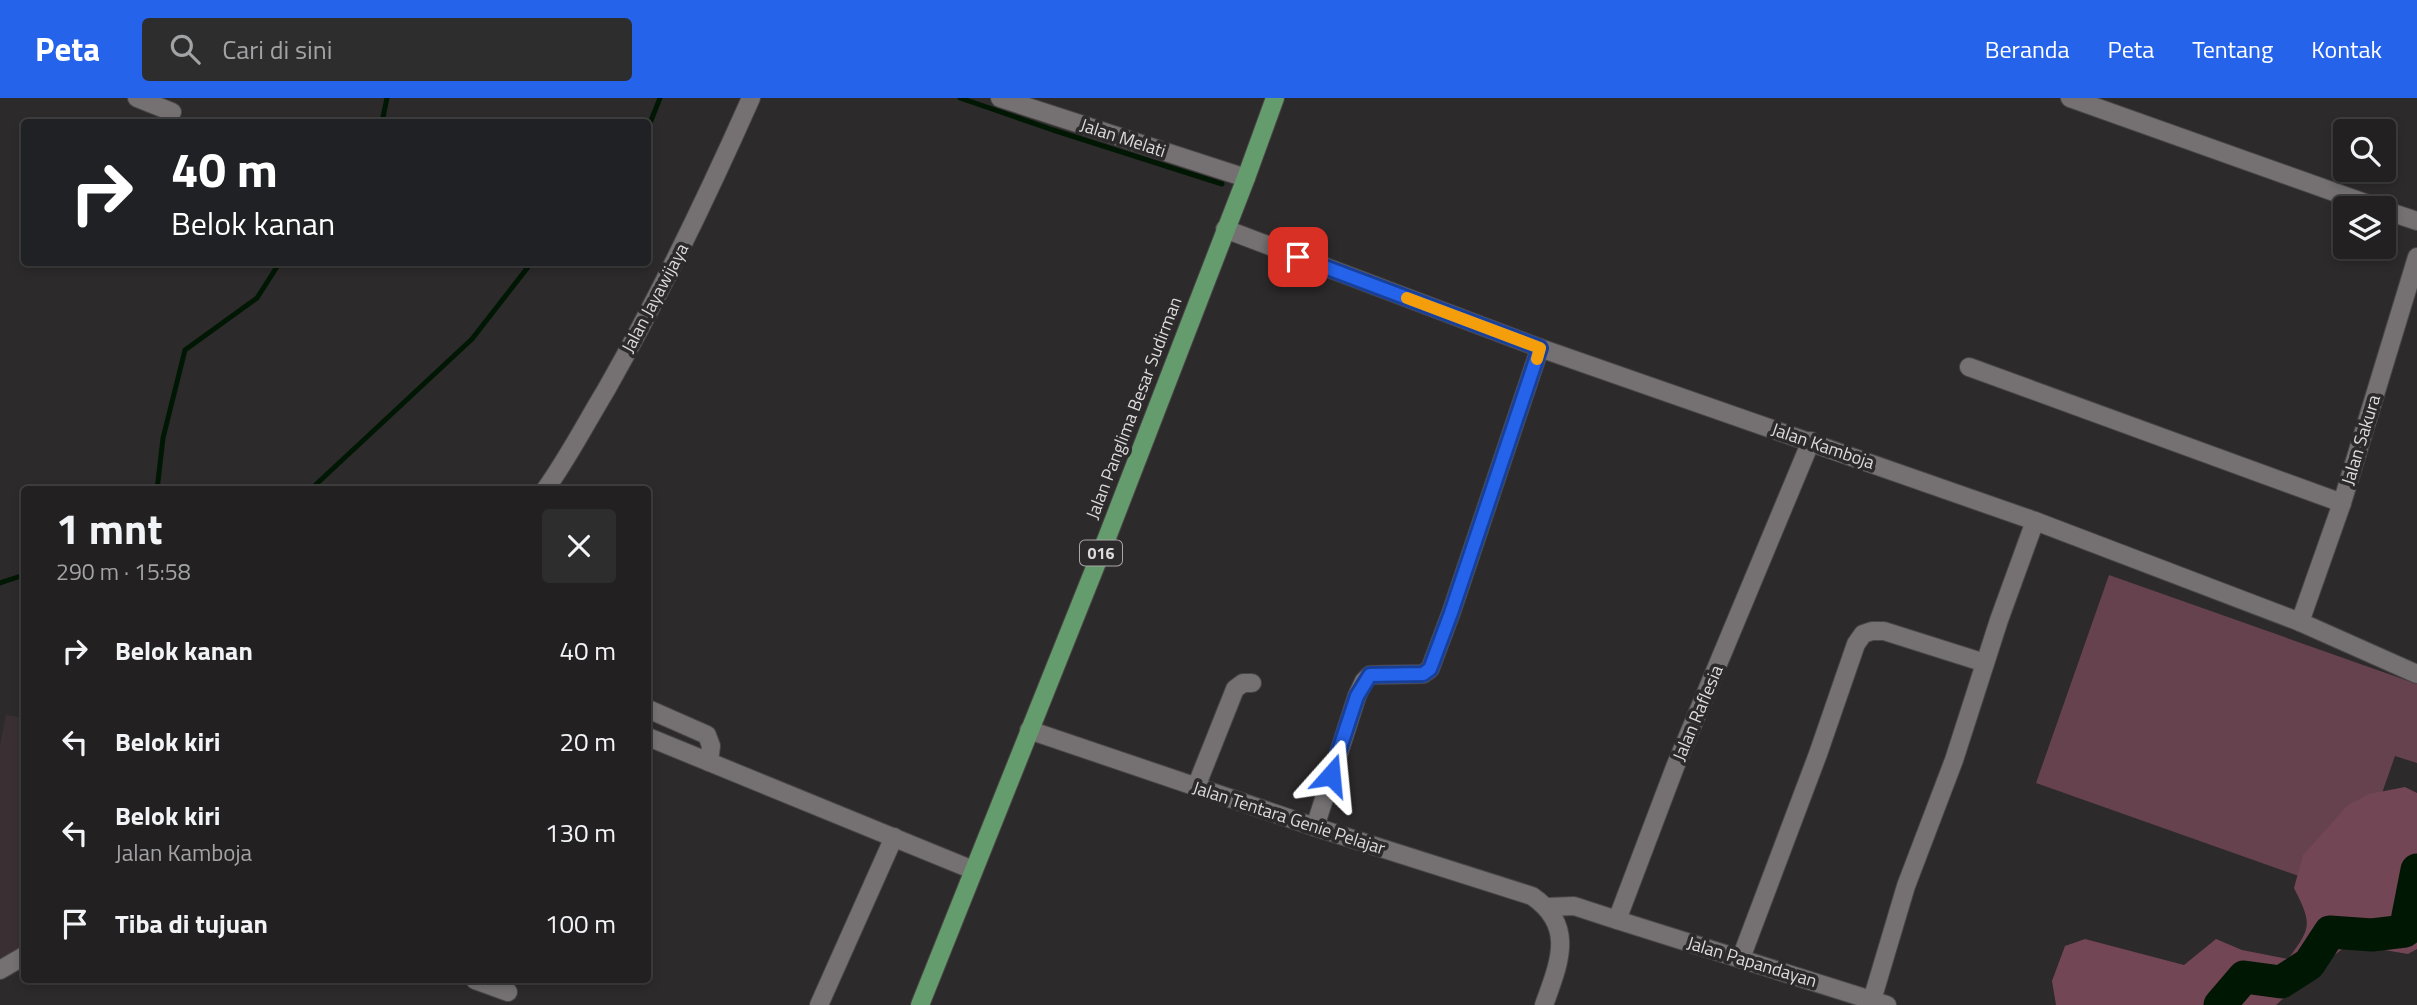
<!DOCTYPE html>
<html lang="id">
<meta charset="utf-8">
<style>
:root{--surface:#222020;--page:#2e2d2d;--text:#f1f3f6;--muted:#a2a3a5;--line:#3f3e3e;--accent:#2563eb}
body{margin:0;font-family:"Titillium Web",sans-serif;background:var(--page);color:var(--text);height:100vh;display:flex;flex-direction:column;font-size:26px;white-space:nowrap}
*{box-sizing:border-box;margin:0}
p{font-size:23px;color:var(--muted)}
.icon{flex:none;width:38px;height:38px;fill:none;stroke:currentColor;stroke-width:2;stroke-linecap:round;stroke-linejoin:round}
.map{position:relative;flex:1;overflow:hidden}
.details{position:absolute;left:21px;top:388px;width:630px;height:497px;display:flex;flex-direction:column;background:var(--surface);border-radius:7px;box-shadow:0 4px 10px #0003,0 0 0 2px var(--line)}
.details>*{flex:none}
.banner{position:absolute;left:21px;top:21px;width:630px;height:147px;border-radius:7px;box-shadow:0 4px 10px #0003,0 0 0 2px var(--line);background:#202124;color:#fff;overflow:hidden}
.buttons{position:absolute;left:2333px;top:21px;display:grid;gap:14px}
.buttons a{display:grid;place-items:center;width:63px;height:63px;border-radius:7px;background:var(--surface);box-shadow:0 4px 10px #0003,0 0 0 2px var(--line);font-size:35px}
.pin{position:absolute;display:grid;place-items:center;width:60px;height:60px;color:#fff;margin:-30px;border-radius:14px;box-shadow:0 4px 10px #0006}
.me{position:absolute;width:77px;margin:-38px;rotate:18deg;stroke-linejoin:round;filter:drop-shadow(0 0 5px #0008)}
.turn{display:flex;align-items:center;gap:24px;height:147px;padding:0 35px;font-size:32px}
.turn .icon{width:91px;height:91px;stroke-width:2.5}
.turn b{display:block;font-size:49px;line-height:60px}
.round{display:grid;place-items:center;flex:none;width:74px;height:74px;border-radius:7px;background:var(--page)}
.overview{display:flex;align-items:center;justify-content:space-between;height:119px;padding:0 35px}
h1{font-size:42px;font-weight:700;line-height:52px}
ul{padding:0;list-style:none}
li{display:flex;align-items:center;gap:21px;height:91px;padding:0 35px}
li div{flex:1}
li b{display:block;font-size:26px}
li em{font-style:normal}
header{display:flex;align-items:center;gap:42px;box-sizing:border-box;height:98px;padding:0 35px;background:var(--accent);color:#fff}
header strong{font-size:33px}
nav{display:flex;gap:38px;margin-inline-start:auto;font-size:24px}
.search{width:490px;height:63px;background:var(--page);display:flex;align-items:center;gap:18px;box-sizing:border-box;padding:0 24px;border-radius:7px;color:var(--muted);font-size:26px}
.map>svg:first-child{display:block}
.built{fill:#3a3034}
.green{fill:#65424e}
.forest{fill:#734656}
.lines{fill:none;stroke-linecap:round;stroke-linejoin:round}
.stream{stroke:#001704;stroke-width:5}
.river{stroke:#001704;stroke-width:33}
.minor-casing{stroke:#494647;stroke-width:20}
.tertiary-casing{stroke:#494647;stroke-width:20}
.primary-casing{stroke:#494647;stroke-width:20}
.minor{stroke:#757172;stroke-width:18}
.tertiary{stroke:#757172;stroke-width:18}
.primary{stroke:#649c6d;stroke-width:18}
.route-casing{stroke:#184099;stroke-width:18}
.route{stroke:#2563eb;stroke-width:12}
.slow{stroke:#f59e0b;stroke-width:12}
.labels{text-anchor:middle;stroke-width:7;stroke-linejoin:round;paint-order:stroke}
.shield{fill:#2d2a2b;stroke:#a8a6a7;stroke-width:2}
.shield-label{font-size:16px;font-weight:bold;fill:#dddbdc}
.street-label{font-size:18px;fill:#dddbdc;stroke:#2d2a2b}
</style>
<header>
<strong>Peta</strong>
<div class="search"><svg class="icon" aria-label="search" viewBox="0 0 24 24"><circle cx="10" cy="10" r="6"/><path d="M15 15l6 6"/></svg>Cari di sini</div>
<nav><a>Beranda</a><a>Peta</a><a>Tentang</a><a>Kontak</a></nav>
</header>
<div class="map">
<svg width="2417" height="907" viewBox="0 0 2417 907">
<rect width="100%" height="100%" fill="#2d2a2b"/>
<!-- built -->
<path class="built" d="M 6,617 L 24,620 L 24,853 L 0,869 L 0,648 Z"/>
<!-- green -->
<path class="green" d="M 2109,477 L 2417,586 L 2417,665 L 2395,658 L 2347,795 L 2036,685 Z"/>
<!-- forest -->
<path class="forest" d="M 2405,689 L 2417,695 L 2417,851 L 2408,856 L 2349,846 L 2312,874 L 2276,907 L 2056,907 L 2052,883 L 2065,848 L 2085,841 L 2184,867 L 2216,841 L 2242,852 L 2288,861 C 2312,829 2312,826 2294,790 L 2303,757 L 2348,707 L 2369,696 Z"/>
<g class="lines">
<!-- stream -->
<g class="stream">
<path d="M 960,0 L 1053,32 L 1222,86"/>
<path d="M 382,24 L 387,0"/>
<path d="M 648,30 L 660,0"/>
<path d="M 157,392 L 163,340 L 185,252 L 257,200 L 280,164"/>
<path d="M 310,392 L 472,241 L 532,164"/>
<path d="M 0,485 L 24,477"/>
</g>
<!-- river -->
<path class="river" d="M 2220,907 L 2244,879 L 2281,884 L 2309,866 L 2330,834 L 2372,837 L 2405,833 L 2417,772"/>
<defs>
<g id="minor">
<path d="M 137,0 L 172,14"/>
<path d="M 2070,0 L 2379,110"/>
<path d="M 2384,112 L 2417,123"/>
<path d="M 1969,269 L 2342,405"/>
<path d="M 648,611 L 707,637 L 711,648 L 709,664"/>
<path d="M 648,639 L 973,772"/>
<path d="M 1196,689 L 1235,591 L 1243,585 L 1252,585"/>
<path d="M 1315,729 L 1357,598 L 1364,583 L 1370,577 L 1423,576 L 1430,571 L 1451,515 L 1540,250"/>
<path d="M 1548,809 L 1574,808 L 1617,822 L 1675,669 L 1811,343"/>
<path d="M 1617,822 L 1887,907"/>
<path d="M 1741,860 L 1818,656 L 1856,546 L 1863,536 L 1872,533 L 1884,533 L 1985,565"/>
<path d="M 475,882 L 508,894"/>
<path d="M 1872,902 L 1906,788 L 1954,662 L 1999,522 L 2035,423"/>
<path d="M 819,907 L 894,739"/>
</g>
<g id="tertiary">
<path d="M 1000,0 L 1246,80"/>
<path d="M 1225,131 L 1540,250 L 2035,423 L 2300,524 L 2417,576"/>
<path d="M 545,392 C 568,360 586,325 606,292 C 660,197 707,99 751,0"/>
<path d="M 2300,524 L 2342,405 L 2417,159"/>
<path d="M 1029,632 L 1315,729 L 1532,798 C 1576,828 1559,865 1544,907"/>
<path d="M 0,872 L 24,858"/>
</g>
<path id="primary" d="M 920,907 L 1108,437 L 1246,80 L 1275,0"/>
</defs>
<!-- minor casing -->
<use href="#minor" class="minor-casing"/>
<!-- tertiary casing -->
<use href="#tertiary" class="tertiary-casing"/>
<!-- primary casing -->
<use href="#primary" class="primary-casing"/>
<!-- minor -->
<use href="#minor" class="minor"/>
<!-- tertiary -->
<use href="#tertiary" class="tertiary"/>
<!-- primary -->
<use href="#primary" class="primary"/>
</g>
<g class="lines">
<defs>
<path id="route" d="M 1298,159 L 1540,250 L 1451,515 L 1430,571 L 1423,576 L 1370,577 L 1357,598 L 1331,677"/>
</defs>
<!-- route casing -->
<use href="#route" class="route-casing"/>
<!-- route -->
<use href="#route" class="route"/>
<!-- slow -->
<path class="slow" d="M 1407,200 L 1540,250 L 1537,261"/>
</g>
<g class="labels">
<!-- shield labels -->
<rect class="shield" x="1080" y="442.5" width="42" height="25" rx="5"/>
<g class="shield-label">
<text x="1101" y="461">016</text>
</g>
<!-- street labels -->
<g class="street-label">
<text transform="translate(1123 40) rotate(18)" y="6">Jalan Melati</text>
<text transform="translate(655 200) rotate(-62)" y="6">Jalan Jayawijaya</text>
<text transform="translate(1134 310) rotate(-69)" y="6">Jalan Panglima Besar Sudirman</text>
<text transform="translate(2361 342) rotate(-73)" y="6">Jalan Sakura</text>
<text transform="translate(1823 348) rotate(19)" y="6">Jalan Kamboja</text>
<text transform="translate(1698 615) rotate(-67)" y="6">Jalan Raflesia</text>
<text transform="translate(1289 720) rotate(18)" y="6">Jalan Tentara Genie Pelajar</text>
<text transform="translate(1752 864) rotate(17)" y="6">Jalan Papandayan</text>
</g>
</g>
</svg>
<div class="buttons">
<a><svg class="icon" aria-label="search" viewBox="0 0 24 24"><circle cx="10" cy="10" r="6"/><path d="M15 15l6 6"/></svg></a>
<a><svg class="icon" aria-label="layers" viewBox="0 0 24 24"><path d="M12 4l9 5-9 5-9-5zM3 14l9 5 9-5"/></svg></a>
</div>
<div class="pin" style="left:1298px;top:159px;background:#d93025"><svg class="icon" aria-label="arrive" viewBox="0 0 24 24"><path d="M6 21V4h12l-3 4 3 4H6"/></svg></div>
<svg class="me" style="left:1331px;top:677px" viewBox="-20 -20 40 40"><path d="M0-17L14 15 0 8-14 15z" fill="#2563eb" stroke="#fff" stroke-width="4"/></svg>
<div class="banner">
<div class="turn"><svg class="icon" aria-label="right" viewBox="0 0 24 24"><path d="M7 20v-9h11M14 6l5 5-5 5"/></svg><div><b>40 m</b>Belok kanan</div></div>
</div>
<section class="details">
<div class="overview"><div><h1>1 mnt</h1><p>290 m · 15:58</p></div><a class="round"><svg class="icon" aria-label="close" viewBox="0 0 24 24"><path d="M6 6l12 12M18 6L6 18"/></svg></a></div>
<ul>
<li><svg class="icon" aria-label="right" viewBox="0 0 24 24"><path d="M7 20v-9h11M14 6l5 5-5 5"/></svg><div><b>Belok kanan</b></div><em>40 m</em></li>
<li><svg class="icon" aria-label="left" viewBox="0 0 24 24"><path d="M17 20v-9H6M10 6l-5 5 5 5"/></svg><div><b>Belok kiri</b></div><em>20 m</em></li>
<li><svg class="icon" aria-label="left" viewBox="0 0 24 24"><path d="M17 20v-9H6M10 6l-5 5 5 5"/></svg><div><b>Belok kiri</b><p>Jalan Kamboja</p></div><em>130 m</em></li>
<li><svg class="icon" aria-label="arrive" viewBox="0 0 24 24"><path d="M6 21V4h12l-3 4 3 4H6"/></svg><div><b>Tiba di tujuan</b></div><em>100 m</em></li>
</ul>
</section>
</div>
